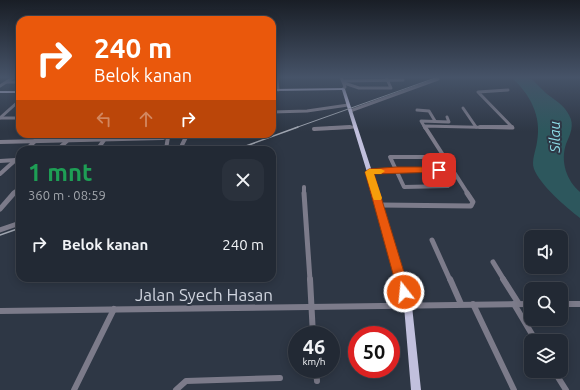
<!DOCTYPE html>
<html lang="id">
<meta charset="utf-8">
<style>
:root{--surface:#222934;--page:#2a313c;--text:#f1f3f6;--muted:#a2a6ac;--line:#3f454f}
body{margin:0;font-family:Ubuntu,sans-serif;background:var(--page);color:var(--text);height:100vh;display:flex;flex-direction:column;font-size:15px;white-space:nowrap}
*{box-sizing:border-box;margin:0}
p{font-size:13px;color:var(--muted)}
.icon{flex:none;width:22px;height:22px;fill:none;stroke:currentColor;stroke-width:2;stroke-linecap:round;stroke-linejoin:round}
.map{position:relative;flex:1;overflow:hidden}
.sheet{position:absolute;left:16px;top:146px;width:260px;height:136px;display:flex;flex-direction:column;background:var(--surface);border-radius:12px;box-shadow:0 2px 10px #0003,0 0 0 1px var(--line)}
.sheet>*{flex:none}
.hud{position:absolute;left:16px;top:16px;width:260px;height:122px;border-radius:12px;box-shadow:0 2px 10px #0003,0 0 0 1px var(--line);background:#ea580c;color:#fff;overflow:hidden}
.tools{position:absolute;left:524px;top:230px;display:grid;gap:8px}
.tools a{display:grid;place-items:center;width:44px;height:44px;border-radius:8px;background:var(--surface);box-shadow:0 2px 10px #0003,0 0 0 1px var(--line);font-size:20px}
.speed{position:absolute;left:288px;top:326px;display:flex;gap:8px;font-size:20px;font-weight:700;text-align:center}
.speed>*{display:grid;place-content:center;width:52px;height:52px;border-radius:50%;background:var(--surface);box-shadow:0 2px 10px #0003,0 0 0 1px var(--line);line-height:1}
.speed small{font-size:10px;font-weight:400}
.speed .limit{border:6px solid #d22;background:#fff;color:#111}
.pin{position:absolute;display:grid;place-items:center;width:34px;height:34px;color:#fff;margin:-17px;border-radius:8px;box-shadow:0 2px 6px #0006}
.me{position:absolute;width:44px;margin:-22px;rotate:344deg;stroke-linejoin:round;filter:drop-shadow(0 0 3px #0008)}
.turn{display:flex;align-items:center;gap:14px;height:84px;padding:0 12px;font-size:18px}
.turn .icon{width:52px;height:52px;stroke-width:2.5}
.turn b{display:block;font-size:28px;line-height:34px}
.lanes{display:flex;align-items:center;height:38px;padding:0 12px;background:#0003;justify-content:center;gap:20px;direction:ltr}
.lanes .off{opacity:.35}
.round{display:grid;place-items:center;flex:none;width:42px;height:42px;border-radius:12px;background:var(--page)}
.summary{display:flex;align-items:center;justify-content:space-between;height:68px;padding:0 12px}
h1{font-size:24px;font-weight:700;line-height:30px;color:#1e9e55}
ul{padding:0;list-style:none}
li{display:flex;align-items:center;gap:12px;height:60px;padding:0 12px}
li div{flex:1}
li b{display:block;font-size:15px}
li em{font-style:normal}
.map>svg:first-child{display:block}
.water{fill:#2d575d}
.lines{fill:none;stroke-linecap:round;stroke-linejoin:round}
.minor-far3{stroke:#7c7b8a;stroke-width:3}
.minor-far2{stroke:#7c7b8a;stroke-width:4}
.minor-far1{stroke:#7c7b8a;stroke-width:5}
.minor{stroke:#7c7b8a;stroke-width:6}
.major{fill:#c1c0dd;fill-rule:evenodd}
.rail-far1{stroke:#a0a6b1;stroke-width:1}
.rail{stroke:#a0a6b1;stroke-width:1.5}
.route{fill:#ea580c;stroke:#983908}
.slow{fill:#f59e0b}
.labels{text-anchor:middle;stroke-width:4;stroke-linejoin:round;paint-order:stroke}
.water-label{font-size:15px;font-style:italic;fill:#8cdae5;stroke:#2e3745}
.near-street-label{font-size:17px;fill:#d0d5df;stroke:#2e3745}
</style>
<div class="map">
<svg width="580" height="390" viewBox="0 0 580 390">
<rect width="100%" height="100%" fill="#2e3745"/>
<!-- water -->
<path class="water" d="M 511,77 L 529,77 C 536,82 540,88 547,94 C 555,100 564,105 569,115 C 575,125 570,135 566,144 C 560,162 567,181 580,192 L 580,218 C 566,207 540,185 534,169 C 531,161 536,150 537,142 C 542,116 530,94 511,77 Z"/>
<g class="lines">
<!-- minor-far3 -->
<g class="minor-far3">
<path d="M 277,77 L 278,90"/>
<path d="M 341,77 L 345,87 L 343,89"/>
<path d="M 343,81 L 403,80"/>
<path d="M 7,82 L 20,82"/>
<path d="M 344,83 L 359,88 L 391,88 L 386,77"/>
<path d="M 0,86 L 14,77"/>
<path d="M 463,108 L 476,127"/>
<path d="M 417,110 L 429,111 L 435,121"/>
<path d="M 350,111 L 438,79"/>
<path d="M 272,112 L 307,111 L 348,105"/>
<path d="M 0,118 L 20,100"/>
<path d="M 0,118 L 20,118"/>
<path d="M 424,126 L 421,121 L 449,122 L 447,117"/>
<path d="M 329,128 L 355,127"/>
<path d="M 425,128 L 424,126 L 513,128 L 478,92 L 508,90"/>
</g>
<!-- minor-far2 -->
<g class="minor-far2">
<path d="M 425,127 L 468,194"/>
<path d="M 480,127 L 512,127"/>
<path d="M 314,129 L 350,127"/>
<path d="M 171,135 L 214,136 L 215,134"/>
<path d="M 0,142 L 163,138 L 172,134"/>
<path d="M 166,149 L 168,137"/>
<path d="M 26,150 L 42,134"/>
<path d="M 57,150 L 67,141"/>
<path d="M 97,150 L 104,140"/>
<path d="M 182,150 L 182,145 L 187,135"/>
<path d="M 390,157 L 431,157 L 448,186 L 404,187 Z"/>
<path d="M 0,161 L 16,160"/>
<path d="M 369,172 L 396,170 L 439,170"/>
<path d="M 0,174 L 20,156"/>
<path d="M 304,187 L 304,194"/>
<path d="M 13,194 L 20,187"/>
</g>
<!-- minor-far1 -->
<g class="minor-far1">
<path d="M 304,193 L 310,280"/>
<path d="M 380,205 L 471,206 L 473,202 L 467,193"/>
<path d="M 0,209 L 14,193"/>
<path d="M 0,230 L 20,223"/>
<path d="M 432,240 L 450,280"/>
<path d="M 493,262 L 504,280"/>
</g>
<!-- minor -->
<g class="minor">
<path d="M 310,279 L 313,335"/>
<path d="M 450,279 L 461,304"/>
<path d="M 503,279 L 519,304"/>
<path d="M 473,304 L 514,390"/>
<path d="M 514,304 L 536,341"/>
<path d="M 561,304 L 580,304"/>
<path d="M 0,311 L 531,304"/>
<path d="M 316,369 L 317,381"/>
<path d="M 554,371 L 566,390"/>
<path d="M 74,390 L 114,309"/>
<path d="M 176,390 L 186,381 L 280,378"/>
</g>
<!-- major -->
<g class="major">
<path d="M 343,88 L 345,89 L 383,205 L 412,306 L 421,390 L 411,390 L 404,306 L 377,205 L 342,90 L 272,91 L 272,89 Z"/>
<rect x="0" y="91" width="20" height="2"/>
</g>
<!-- rail-far1 -->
<path class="rail-far1" d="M 295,128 L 438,77"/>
<!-- rail -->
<g class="rail">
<path d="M 235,150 L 298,127"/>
<path d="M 0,235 L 20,228"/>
</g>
</g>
<!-- sky -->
<linearGradient id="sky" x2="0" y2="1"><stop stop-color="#191e26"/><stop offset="0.59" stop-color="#465368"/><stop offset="1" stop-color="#465368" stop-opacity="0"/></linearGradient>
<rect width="580" height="131" fill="url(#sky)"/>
<!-- route -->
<path class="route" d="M 396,167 L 439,167 L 443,170 L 439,172 L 374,174 L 410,292 L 409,295 L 404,297 L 400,295 L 398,292 L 365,172 L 369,169 Z"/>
<!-- slow -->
<path class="slow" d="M 369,169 L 381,169 L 385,171 L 381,174 L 374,174 L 382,198 L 381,200 L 374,200 L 373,198 L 365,172 Z"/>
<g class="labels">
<!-- water labels -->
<g class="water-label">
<text transform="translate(555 137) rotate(-90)" y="5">Silau</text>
</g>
<!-- near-street labels -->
<g class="near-street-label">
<text x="204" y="301">Jalan Syech Hasan</text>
</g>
</g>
</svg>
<div class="tools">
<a><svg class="icon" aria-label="sound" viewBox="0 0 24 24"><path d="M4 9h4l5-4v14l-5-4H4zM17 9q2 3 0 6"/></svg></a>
<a><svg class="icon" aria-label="search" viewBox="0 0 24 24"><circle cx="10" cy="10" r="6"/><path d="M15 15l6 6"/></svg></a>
<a><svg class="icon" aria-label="layers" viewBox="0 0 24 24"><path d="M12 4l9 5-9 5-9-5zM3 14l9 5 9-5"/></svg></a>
</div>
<div class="speed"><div>46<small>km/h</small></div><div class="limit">50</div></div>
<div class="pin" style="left:439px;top:170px;background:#d93025"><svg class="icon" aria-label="arrive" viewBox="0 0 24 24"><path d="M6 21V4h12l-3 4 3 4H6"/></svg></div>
<svg class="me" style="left:404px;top:292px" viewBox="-20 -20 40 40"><circle r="17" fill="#ea580c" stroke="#fff" stroke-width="3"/><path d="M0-11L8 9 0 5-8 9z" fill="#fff"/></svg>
<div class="hud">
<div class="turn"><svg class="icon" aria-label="right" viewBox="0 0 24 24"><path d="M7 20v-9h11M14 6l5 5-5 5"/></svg><div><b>240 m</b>Belok kanan</div></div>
<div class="lanes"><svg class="icon off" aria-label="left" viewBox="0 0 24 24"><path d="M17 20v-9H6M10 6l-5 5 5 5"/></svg><svg class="icon off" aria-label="ahead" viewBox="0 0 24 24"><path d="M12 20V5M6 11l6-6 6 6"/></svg><svg class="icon" aria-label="right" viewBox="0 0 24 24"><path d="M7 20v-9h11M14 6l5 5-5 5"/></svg></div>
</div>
<section class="sheet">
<div class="summary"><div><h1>1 mnt</h1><p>360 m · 08:59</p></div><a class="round"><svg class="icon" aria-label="close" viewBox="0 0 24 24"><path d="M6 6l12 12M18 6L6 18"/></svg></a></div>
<ul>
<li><svg class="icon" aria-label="right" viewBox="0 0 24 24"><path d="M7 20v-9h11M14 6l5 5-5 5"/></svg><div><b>Belok kanan</b></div><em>240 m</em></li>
</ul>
</section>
</div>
